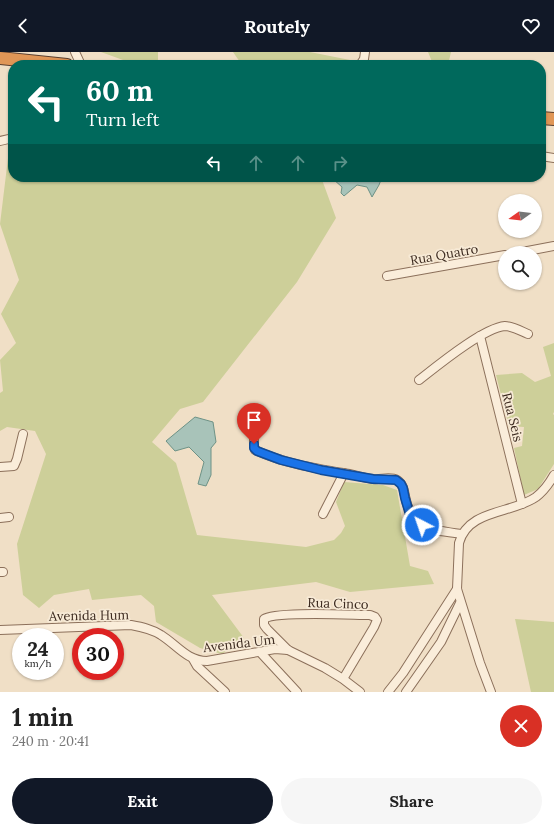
<!DOCTYPE html>
<meta charset="utf-8">
<style>
:root{--surface:#fff;--page:#f6f6f6;--text:#222;--muted:#767676;--accent:#111827}
body{margin:0;font-family:Lora,serif;background:var(--page);color:var(--text);height:100vh;display:flex;flex-direction:column;font-size:15px;white-space:nowrap}
*{box-sizing:border-box;margin:0}
p{font-size:13px;color:var(--muted)}
.icon{flex:none;width:22px;height:22px;fill:none;stroke:currentColor;stroke-width:2;stroke-linecap:round;stroke-linejoin:round}
.map{position:relative;height:640px;overflow:hidden}
.sheet{display:flex;flex-direction:column;background:var(--surface);flex:1}
.sheet>*{flex:none}
.banner{position:absolute;left:8px;top:8px;width:538px;height:122px;border-radius:16px;box-shadow:0 1px 3px #0004;background:#00695c;color:#fff;overflow:hidden}
.needle{width:26px;rotate:256deg}
.tools{position:absolute;left:498px;top:142px;display:grid;gap:8px}
.tools a{display:grid;place-items:center;width:44px;height:44px;border-radius:50%;background:var(--surface);box-shadow:0 1px 3px #0004;font-size:20px}
.speed{position:absolute;left:12px;top:576px;display:flex;gap:8px;font-size:20px;font-weight:700;text-align:center}
.speed>*{display:grid;place-content:center;width:52px;height:52px;border-radius:50%;background:var(--surface);box-shadow:0 1px 3px #0004;line-height:1}
.speed small{font-size:10px;font-weight:400}
.speed .limit{border:6px solid #d22;background:#fff;color:#111}
.pin{position:absolute;display:grid;place-items:center;width:34px;height:34px;color:#fff;margin:-41px -17px;border-radius:50% 50% 50% 0;rotate:-45deg;box-shadow:0 0 4px #0007}
.pin .icon{rotate:45deg}
.me{position:absolute;width:44px;margin:-22px;rotate:319deg;stroke-linejoin:round;filter:drop-shadow(0 0 3px #0008)}
.turn{display:flex;align-items:center;gap:14px;height:84px;padding:0 12px;font-size:18px}
.turn .icon{width:52px;height:52px;stroke-width:2.5}
.turn b{display:block;font-size:28px;line-height:34px}
.lanes{display:flex;align-items:center;height:38px;padding:0 12px;background:#0003;justify-content:center;gap:20px;direction:ltr}
.lanes .off{opacity:.35}
.round{display:grid;place-items:center;flex:none;width:42px;height:42px;border-radius:21px;background:var(--page)}
.summary{display:flex;align-items:center;justify-content:space-between;height:68px;padding:0 12px}
h1{font-size:24px;font-weight:700;line-height:30px}
.button{display:flex;gap:8px;margin-top:auto;padding:8px 12px}
.button a{flex:1;height:46px;border-radius:24px;background:var(--accent);color:#fff;font-size:16px;font-weight:700;line-height:46px;text-align:center}
.button a+a{background:var(--page);color:var(--text)}
header{display:flex;justify-content:space-between;align-items:center;height:52px;padding:0 12px;background:var(--accent);color:#fff;font-size:18px;font-weight:700}
.map>svg:first-child{display:block}
.green{fill:#cdcf99}
.water{fill:#a8c3b9;stroke:#6e9286}
.lines{fill:none;stroke-linecap:round;stroke-linejoin:round}
.minor-casing{stroke:#8c705b;stroke-width:10}
.highway-casing{stroke:#5a3f2f;stroke-width:14}
.minor{stroke:#faedda;stroke-width:8}
.highway{stroke:#e09656;stroke-width:12}
.route-casing{stroke:#114b97;stroke-width:10}
.route{stroke:#1a73e8;stroke-width:7}
.labels{text-anchor:middle;stroke-width:3.5;stroke-linejoin:round;paint-order:stroke}
.street-label{font-size:13px;fill:#3c2a1f;stroke:#f7ead6}
</style>
<header><svg class="icon" aria-label="back" viewBox="0 0 24 24"><path d="M15 5l-7 7 7 7"/></svg>Routely<svg class="icon" aria-label="heart" viewBox="0 0 24 24"><path d="M12 20l-8-8c-3-5 5-10 8-4 3-6 11-1 8 4z"/></svg></header>
<div class="map">
<svg width="554" height="640" viewBox="0 0 554 640">
<rect width="100%" height="100%" fill="#f0dfc6"/>
<!-- green -->
<g class="green">
<path d="M 101,0 L 158,0 L 158,12 L 123,8 Z"/>
<path d="M 233,0 L 310,0 L 350,8 L 351,13 L 242,13 Z"/>
<path d="M 428,0 L 451,0 L 448,13 L 433,12 Z"/>
<path d="M 13,97 L 13,125 L 321,125 L 336,166 L 297,230 L 203,350 L 180,357 L 152,390 L 176,411 L 197,483 L 306,495 L 334,488 L 341,481 L 345,474 L 336,450 L 344,430 L 383,433 L 397,438 L 410,514 L 428,519 L 434,532 L 350,540 L 316,530 L 212,543 L 244,586 L 222,602 L 200,596 L 156,570 L 154,554 L 141,543 L 92,548 L 89,537 L 54,543 L 39,556 L 23,543 L 17,492 L 46,402 L 35,379 L 7,375 L 0,379 L 0,341 L 3,339 L 0,308 L 16,291 L 1,262 L 19,228 L 0,172 L 9,98 Z"/>
<path d="M 554,291 L 554,360 L 553,362 L 554,363 L 554,412 L 538,437 L 524,443 L 514,396 L 522,394 L 524,375 L 509,374 L 496,323 L 522,321 L 535,330 L 551,324 L 543,295 Z"/>
<path d="M 515,567 L 554,570 L 554,640 L 531,640 Z"/>
</g>
<!-- water -->
<g class="water">
<path d="M 336,125 L 382,125 L 379,133 L 372,145 L 367,135 L 357,133 L 344,144 L 341,141 L 342,135 L 333,127 Z"/>
<path d="M 195,365 L 213,370 L 216,390 L 211,396 L 211,423 L 206,434 L 198,432 L 204,410 L 189,395 L 175,399 L 166,389 Z"/>
</g>
<g class="lines">
<defs>
<g id="minor">
<path d="M 75,0 L 81,13"/>
<path d="M 360,13 L 364,7 L 365,0"/>
<path d="M 0,89 L 13,86"/>
<path d="M 541,104 L 554,106"/>
<path d="M 517,201 L 554,194"/>
<path d="M 387,224 L 505,203"/>
<path d="M 480,284 L 522,452"/>
<path d="M 419,328 C 437,314 483,276 505,274 C 512,274 521,279 528,282"/>
<path d="M 254,384 L 254,394 L 255,398 C 283,411 313,416 343,421 C 353,422 363,426 373,427 C 381,428 390,424 397,428 C 403,432 404,438 405,444 C 411,478 433,478 462,482"/>
<path d="M 0,415 L 14,414 L 17,407 L 23,382"/>
<path d="M 323,462 L 344,421"/>
<path d="M 0,466 L 9,465"/>
<path d="M 0,520 L 3,520"/>
<path d="M 0,578 L 131,573 C 142,575 152,577 161,583 C 177,593 187,609 207,609 L 275,597 L 288,598"/>
<path d="M 260,600 L 297,640"/>
<path d="M 193,607 L 197,614 L 225,640"/>
<path d="M 343,627 L 374,575 L 377,568 L 375,565 L 370,563 C 352,563 275,559 264,567 L 264,573 L 267,577 L 288,598 L 325,616 L 343,627 L 360,640"/>
<path d="M 388,640 L 403,621 L 457,537"/>
<path d="M 406,640 L 441,590 L 460,551"/>
<path d="M 491,640 L 480,611 L 457,537 L 459,491 C 468,457 512,462 536,445 C 544,439 549,432 554,423"/>
</g>
<g id="highway">
<path d="M 0,6 L 67,13"/>
<path d="M 541,66 L 554,67"/>
</g>
</defs>
<!-- minor casing -->
<use href="#minor" class="minor-casing"/>
<!-- highway casing -->
<use href="#highway" class="highway-casing"/>
<!-- minor -->
<use href="#minor" class="minor"/>
<!-- highway -->
<use href="#highway" class="highway"/>
</g>
<g class="lines">
<defs>
<path id="route" d="M 254,392 L 254,396 L 257,399 L 281,408 L 321,418 L 373,427 L 396,428 L 401,432 L 403,436 L 405,446 L 410,463 L 422,473"/>
</defs>
<!-- route casing -->
<use href="#route" class="route-casing"/>
<!-- route -->
<use href="#route" class="route"/>
</g>
<g class="labels">
<!-- street labels -->
<g class="street-label">
<text transform="translate(444 202) rotate(-10)" y="5">Rua Quatro</text>
<text transform="translate(513 365) rotate(76)" y="5">Rua Seis</text>
<text transform="translate(338 551) rotate(2)" y="5">Rua Cinco</text>
<text transform="translate(89 563) rotate(-1)" y="5">Avenida Hum</text>
<text transform="translate(239 591) rotate(-7)" y="5">Avenida Um</text>
</g>
</g>
</svg>
<div class="tools">
<a><svg class="needle" viewBox="-14 -14 28 28"><path d="M0-13l5 13h-10z" fill="#e53935"/><path d="M0 13l5-13h-10z" fill="#767676"/></svg></a>
<a><svg class="icon" aria-label="search" viewBox="0 0 24 24"><circle cx="10" cy="10" r="6"/><path d="M15 15l6 6"/></svg></a>
</div>
<div class="speed"><div>24<small>km/h</small></div><div class="limit">30</div></div>
<div class="pin" style="left:254px;top:392px;background:#d93025"><svg class="icon" aria-label="arrive" viewBox="0 0 24 24"><path d="M6 21V4h12l-3 4 3 4H6"/></svg></div>
<svg class="me" style="left:422px;top:473px" viewBox="-20 -20 40 40"><circle r="17" fill="#1a73e8" stroke="#fff" stroke-width="3"/><path d="M0-11L8 9 0 5-8 9z" fill="#fff"/></svg>
<div class="banner">
<div class="turn"><svg class="icon" aria-label="left" viewBox="0 0 24 24"><path d="M17 20v-9H6M10 6l-5 5 5 5"/></svg><div><b>60 m</b>Turn left</div></div>
<div class="lanes"><svg class="icon" aria-label="left" viewBox="0 0 24 24"><path d="M17 20v-9H6M10 6l-5 5 5 5"/></svg><svg class="icon off" aria-label="ahead" viewBox="0 0 24 24"><path d="M12 20V5M6 11l6-6 6 6"/></svg><svg class="icon off" aria-label="ahead" viewBox="0 0 24 24"><path d="M12 20V5M6 11l6-6 6 6"/></svg><svg class="icon off" aria-label="right" viewBox="0 0 24 24"><path d="M7 20v-9h11M14 6l5 5-5 5"/></svg></div>
</div>
</div>
<section class="sheet">
<div class="summary"><div><h1>1 min</h1><p>240 m · 20:41</p></div><a class="round" style="background:#d93025;color:#fff"><svg class="icon" aria-label="close" viewBox="0 0 24 24"><path d="M6 6l12 12M18 6L6 18"/></svg></a></div>
<div class="button"><a>Exit</a><a>Share</a></div>
</section>
